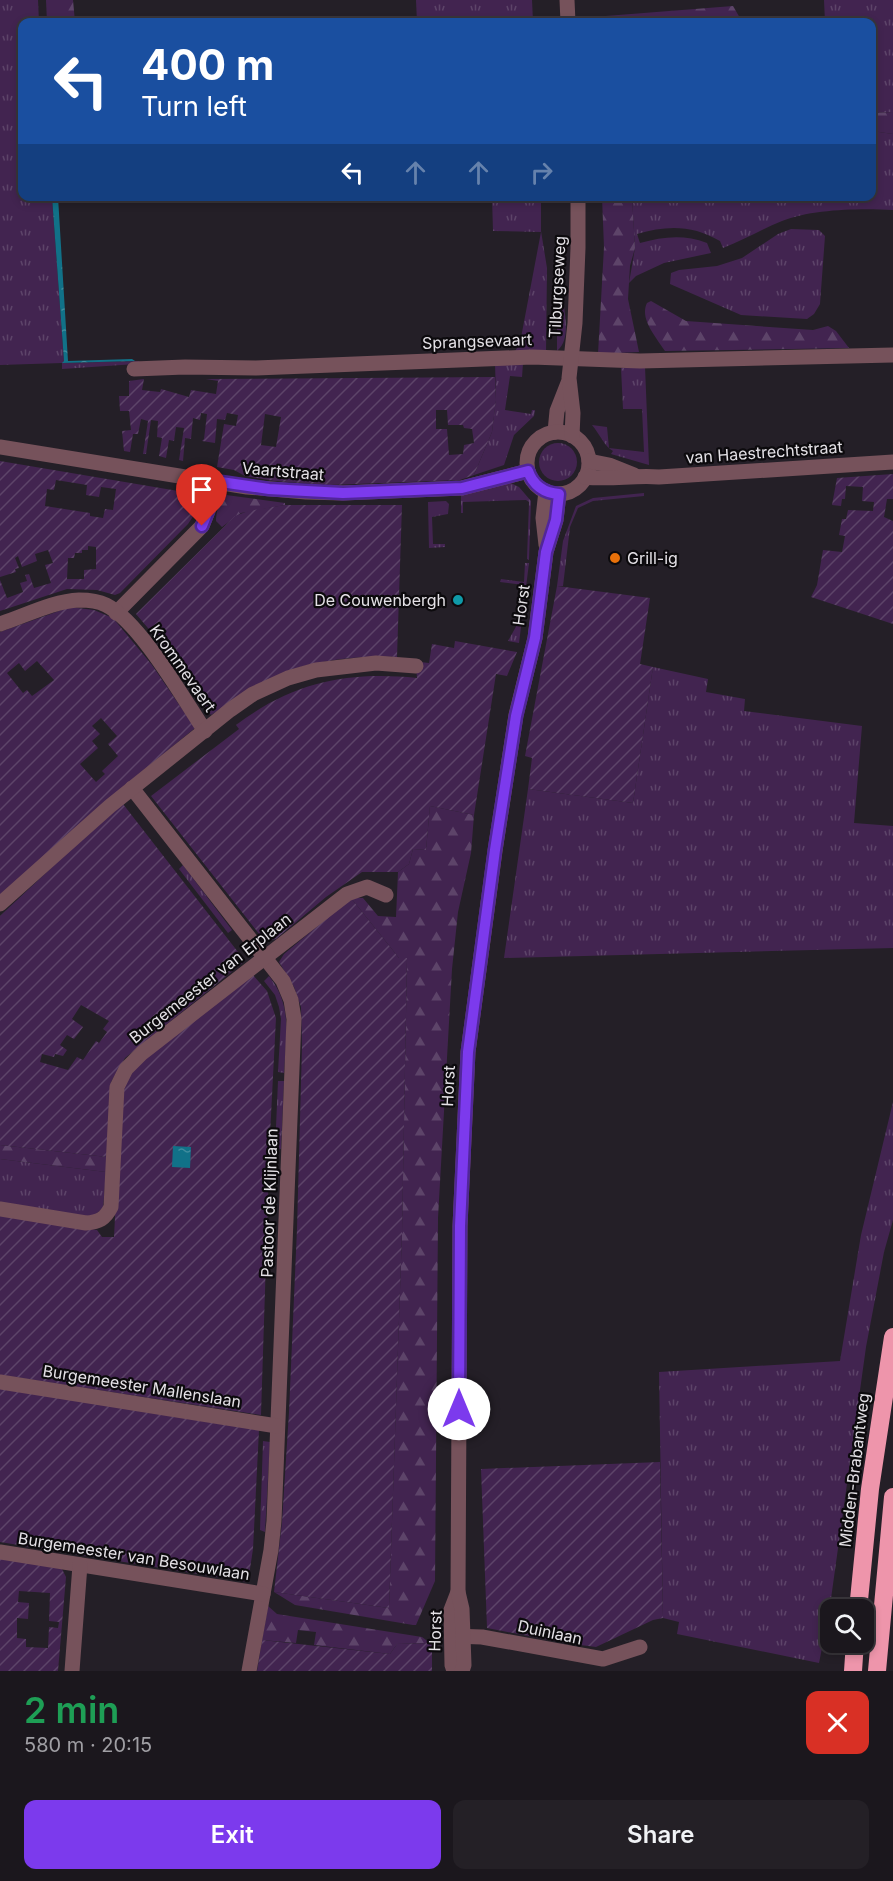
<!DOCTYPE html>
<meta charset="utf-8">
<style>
:root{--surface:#1b171d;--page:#242026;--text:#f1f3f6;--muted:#a09fa4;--line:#39363b;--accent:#7c3aed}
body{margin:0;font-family:Inter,sans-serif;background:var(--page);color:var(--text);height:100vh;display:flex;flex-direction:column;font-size:22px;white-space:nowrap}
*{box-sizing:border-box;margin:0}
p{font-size:20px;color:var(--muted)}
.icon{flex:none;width:33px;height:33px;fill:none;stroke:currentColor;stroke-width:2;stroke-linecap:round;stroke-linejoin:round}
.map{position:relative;height:1671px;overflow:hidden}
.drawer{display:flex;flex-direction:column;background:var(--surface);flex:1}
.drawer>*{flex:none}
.top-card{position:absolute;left:18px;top:18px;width:858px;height:183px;border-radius:12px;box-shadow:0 3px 9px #0003,0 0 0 2px var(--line);background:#1a4fa0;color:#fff;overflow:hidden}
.buttons{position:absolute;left:820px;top:1599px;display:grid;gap:12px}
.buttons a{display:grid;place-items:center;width:54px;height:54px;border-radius:12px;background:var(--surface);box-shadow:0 3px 9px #0003,0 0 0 2px var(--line);font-size:30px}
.pin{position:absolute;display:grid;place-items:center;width:51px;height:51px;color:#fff;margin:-62px -26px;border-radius:50% 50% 50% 0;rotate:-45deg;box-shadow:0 0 6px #0007}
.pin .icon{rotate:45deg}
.me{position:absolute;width:66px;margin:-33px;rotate:0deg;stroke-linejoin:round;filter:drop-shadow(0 0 4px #0008)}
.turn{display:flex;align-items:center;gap:21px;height:126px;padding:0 24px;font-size:27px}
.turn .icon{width:78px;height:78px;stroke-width:2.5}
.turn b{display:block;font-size:42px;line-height:51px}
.lanes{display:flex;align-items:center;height:57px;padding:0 24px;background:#0003;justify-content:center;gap:30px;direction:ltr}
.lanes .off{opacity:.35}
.round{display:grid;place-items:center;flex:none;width:63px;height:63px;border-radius:12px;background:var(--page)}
.head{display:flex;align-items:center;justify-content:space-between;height:102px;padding:0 24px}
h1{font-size:36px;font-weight:600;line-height:45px;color:#1e9e55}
.primary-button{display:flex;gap:12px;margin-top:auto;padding:12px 24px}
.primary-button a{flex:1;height:69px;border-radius:12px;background:var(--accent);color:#fff;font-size:24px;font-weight:600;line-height:69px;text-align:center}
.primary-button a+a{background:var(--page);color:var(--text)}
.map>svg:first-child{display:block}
.grass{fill:url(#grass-tufts)}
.forest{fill:url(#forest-firs)}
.garden{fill:url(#garden-furrows);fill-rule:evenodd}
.water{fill:url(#water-ripples)}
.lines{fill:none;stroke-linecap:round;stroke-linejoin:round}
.minor{stroke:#76525b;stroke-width:15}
.highway{stroke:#ee95ab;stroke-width:18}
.route-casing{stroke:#51269a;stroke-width:15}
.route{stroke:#7c3aed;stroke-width:10}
.food-dot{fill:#e8710a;stroke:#0c0a0d;stroke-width:2}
.culture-dot{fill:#0f9aa8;stroke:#0c0a0d;stroke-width:2}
.labels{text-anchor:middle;stroke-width:4.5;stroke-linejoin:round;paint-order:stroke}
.street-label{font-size:16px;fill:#e4e1e6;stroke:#0c0a0d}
.poi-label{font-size:16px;fill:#e4e1e6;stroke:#0c0a0d;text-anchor:start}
</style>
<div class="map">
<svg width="893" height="1671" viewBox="0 0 893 1671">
<defs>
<pattern id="grass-tufts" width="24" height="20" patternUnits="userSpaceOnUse" patternTransform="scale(1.5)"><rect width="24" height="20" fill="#422450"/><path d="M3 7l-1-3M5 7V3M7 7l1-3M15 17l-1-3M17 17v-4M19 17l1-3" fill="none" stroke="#5d4469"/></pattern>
<pattern id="forest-firs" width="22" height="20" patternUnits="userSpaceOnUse" patternTransform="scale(1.5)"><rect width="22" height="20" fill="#422450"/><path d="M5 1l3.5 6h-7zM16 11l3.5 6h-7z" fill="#5d4469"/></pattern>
<pattern id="garden-furrows" width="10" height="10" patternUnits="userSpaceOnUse" patternTransform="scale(1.5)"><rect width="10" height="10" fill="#422450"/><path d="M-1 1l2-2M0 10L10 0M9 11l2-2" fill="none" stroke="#5d4469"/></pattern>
<pattern id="water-ripples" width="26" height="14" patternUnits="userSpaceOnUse" patternTransform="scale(1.5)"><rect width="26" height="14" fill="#117188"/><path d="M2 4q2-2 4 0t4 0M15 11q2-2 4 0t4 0" fill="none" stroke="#3f8c9e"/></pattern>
</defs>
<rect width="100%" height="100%" fill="#241f27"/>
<!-- grass -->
<g class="grass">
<path d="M 0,0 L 38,0 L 39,22 L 22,22 L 22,196 L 52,197 L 64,361 L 63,363 L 140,361 L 136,364 L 62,369 L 62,363 L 0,365 Z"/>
<path d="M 416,0 L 532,0 L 533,22 L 417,22 Z"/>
<path d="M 824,0 L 893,0 L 893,112 L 872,113 L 872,22 L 825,22 Z"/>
<path d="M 872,131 L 893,134 L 893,210 C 862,208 811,209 782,221 C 762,229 744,240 723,248 L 720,241 C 693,225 667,225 637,234 L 640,243 C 663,237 683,234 707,243 L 711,253 L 664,263 L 636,276 L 629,283 L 635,248 L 632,197 L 872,196 Z"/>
<path d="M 492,197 L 541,197 L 541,231 L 547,268 L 546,353 L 514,353 L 520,343 L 541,232 L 493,231 Z"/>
<path d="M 791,229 L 819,230 L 825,236 L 820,304 L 814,314 L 807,319 L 741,315 L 670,284 L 671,273 L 679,270 L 717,266 L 742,258 L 778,234 Z"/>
<path d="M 557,297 L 563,297 C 564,314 572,338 557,351 Z"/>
<path d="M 495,362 L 523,363 L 522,377 L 510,376 L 505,410 L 531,414 L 532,410 L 535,410 L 534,416 L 514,435 L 504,465 L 474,475 L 492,432 L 496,399 Z"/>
<path d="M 645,367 L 649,465 L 611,454 L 613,451 C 605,447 599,433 592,425 L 607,427 L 609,448 L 644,452 L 642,409 L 623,409 L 621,368 Z"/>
<circle cx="558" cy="462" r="19"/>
<path d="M 511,483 L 519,487 L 531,501 L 529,560 L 527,559 L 529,502 L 526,500 L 463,502 L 463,513 L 461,513 L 461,494 Z"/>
<path d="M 644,493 L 644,496 L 593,501 L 578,508 L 570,527 L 563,586 L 557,586 L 563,541 L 576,506 L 593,498 Z"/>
<path d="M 446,501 L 449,504 L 448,514 L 432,517 L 433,544 L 445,544 L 445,547 L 429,548 L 428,502 Z"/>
<path d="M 525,563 L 529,563 L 519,643 L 508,641 L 518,623 L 524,585 L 500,582 L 501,579 L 524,582 Z"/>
<path d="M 653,667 L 708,679 L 706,692 L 745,699 L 744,711 L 862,726 L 854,823 L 893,826 L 893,948 L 504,958 L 528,789 L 633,803 Z"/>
<path d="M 183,865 L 232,930 L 228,933 L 179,869 Z"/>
<path d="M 269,976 C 293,1006 286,1037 284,1073 L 278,1072 L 281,1019 L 279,1007 L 275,995 L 264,981 Z"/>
<path d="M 278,1081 L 284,1081 L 281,1149 L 275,1150 Z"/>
<path d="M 893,1102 L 893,1220 L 884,1252 L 866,1347 L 829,1613 L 819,1663 L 677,1634 L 679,1622 L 663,1618 L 659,1372 L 840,1361 L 861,1235 Z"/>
<path d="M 0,1159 L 106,1172 L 103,1209 L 91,1217 L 0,1204 Z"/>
<path d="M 263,1441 L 270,1442 L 265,1532 L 260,1530 Z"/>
</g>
<!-- forest -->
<g class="forest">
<path d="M 46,0 L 73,0 L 75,22 L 47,22 Z"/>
<path d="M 733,6 L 740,18 L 740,22 L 593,22 L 593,17 Z"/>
<path d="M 893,112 L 893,134 L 872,131 L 872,113 Z"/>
<path d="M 602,197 L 632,197 L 635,248 L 630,266 L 628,299 L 639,352 L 598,354 L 604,247 Z"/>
<path d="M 651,301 L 686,321 L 813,330 L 828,326 L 836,331 L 849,348 L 665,351 C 657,338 639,319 647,303 Z"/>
<path d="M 226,495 L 285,503 L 285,505 L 241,513 L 222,527 L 216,521 C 216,512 219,501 226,495 Z"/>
<path d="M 430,806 L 474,815 L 471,853 L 458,912 L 452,969 L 438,1218 L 435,1581 L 416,1625 L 413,1625 L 295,1605 L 274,1592 L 389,1608 L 402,1233 L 407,959 L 399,958 L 351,898 L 363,898 L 378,916 L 396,917 L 398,872 L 409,864 L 413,849 L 426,850 Z"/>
<path d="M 0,1145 L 107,1157 L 106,1172 L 0,1159 Z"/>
<path d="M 268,1606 L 277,1614 L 422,1637 L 430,1643 L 397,1644 L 390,1654 L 314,1645 L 316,1632 L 298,1630 L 296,1643 L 262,1640 Z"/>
</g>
<!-- garden -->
<g class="garden">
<path d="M 495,377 L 496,400 L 492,432 L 474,475 L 460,480 L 330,485 L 274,481 L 245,476 L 234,470 L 217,467 L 224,424 L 236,426 L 238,415 L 227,413 L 225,420 L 217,419 L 215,443 L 202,441 L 204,439 L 207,414 L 201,413 L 200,420 L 193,418 L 191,439 L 185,438 L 183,461 L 179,460 L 184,428 L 176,427 L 174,441 L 169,440 L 166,458 L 159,456 L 162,438 L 157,437 L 158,421 L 151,420 L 146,454 L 143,454 L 148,421 L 141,419 L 138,434 L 133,434 L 130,452 L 124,451 L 122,431 L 131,430 L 129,411 L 120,411 L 119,396 L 129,396 L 129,381 L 144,379 L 142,390 L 160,392 L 161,389 L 189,397 L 191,390 L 216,394 L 218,381 L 206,379 ZM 436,410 L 447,410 L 448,425 L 463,425 L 464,428 L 472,429 L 474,443 L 464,445 L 463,454 L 449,455 L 447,429 L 436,429 ZM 265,414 L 281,417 L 276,447 L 261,445 Z"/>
<path d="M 0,461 L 196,494 L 198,495 L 198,504 L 196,512 L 188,524 L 120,593 L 115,595 L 97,590 L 67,589 L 0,611 L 0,580 L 7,598 L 23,592 L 20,583 L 27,581 L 25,575 L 29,574 L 34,588 L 51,583 L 45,565 L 53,563 L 48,550 L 35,554 L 37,561 L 22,567 L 18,556 L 15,558 L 19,568 L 15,569 L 16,572 L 0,577 ZM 56,480 L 87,485 L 86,495 L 99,497 L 101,487 L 116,489 L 113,510 L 105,509 L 103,518 L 90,516 L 90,513 L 45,506 L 47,489 L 54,490 ZM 88,546 L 96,547 L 96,569 L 84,570 L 84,579 L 67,579 L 68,558 L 74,558 L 75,553 L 82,553 L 82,550 L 88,550 Z"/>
<path d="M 893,474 L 893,499 L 887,499 L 884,517 L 893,521 L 893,624 L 811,597 L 817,585 L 823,550 L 842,552 L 845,536 L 839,535 L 842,519 L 846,519 L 848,510 L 873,511 L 874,502 L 862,501 L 863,487 L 846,486 L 845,499 L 842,499 L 841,506 L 832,505 L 837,478 Z"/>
<path d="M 285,505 L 402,505 L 397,657 C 353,656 306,660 266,681 C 247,691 229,704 211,715 L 170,654 L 136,614 L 235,516 L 248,511 Z"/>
<path d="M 557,586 L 650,598 L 640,664 L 653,667 L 633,803 L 528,789 L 532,758 L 525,756 Z"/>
<path d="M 70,607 L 94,610 L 113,618 L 152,665 L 195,728 L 100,806 L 0,895 L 0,632 ZM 37,661 L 54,680 L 32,696 L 27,690 L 23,693 L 7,673 L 19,663 L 25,671 ZM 101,718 L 117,736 L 108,744 L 118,756 L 102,771 L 105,774 L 96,782 L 80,764 L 98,748 L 92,741 L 100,734 L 92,726 Z"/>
<path d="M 455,641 L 517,652 L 507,676 L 496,674 L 474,815 L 430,806 L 426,850 L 413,849 L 409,864 L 398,872 L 362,872 L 326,897 L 276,939 L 267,941 L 263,939 L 151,796 L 239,729 L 236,725 C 293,682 347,671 417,678 L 416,666 L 420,662 L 429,663 L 432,644 L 454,648 Z"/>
<path d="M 123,804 L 245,961 L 125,1058 L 111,1082 L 107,1157 L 0,1145 L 0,916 L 66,854 ZM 81,1005 L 109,1021 L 103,1029 L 107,1032 L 99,1043 L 96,1041 L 83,1060 L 77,1057 L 68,1070 L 40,1062 L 42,1054 L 54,1057 L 55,1054 L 63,1056 L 67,1050 L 60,1045 L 67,1035 L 74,1039 L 83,1027 L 72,1019 Z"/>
<path d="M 351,898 L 399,958 L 407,958 L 402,1233 L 389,1608 L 274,1592 L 282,1522 L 289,1412 L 297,1229 L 302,1046 L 301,1007 L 294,987 L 279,962 L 284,954 Z"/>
<path d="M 253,975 L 267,991 L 276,1018 L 270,1135 L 261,1415 L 0,1375 L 0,1215 L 97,1230 L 102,1237 L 114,1237 L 121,1097 L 128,1078 L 142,1061 Z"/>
<path d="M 0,1388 L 259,1430 L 253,1549 L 248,1582 L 0,1542 Z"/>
<path d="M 660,1462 L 663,1618 L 653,1620 L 596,1647 L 565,1643 L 487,1628 L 481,1469 Z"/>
<path d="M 0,1558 L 62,1569 L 66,1577 L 58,1671 L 0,1671 ZM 19,1591 L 50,1593 L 49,1621 L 59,1622 L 58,1628 L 49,1627 L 48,1648 L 26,1647 L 26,1639 L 17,1638 L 17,1618 L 28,1619 L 29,1603 L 18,1602 Z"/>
<path d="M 262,1640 L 390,1654 L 397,1644 L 432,1643 L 432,1671 L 257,1671 Z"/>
</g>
<!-- water -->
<g class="water">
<path d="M 52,197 L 58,197 L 68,361 L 132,359 L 135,361 L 62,363 L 64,361 Z"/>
<path d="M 173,1146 L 191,1147 L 190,1168 L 172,1167 Z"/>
</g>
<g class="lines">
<!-- minor -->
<g class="minor">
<path d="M 567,0 L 568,22"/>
<path d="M 134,369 L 185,367 L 256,368 L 532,357 L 640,361 L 893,355"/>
<path d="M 555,432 L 557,411 L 568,383"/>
<circle cx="558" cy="463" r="31"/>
<path d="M 572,436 L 573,413 L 569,378 L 575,323 L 578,248 L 578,196"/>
<path d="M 0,447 L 247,487 L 306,492 L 343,493 L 462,488 L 528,471"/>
<path d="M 589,461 L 609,465 L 634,475"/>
<path d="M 585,477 C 610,480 634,475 659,477 L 893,462"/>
<path d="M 546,545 L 543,518 L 546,491"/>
<path d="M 116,613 L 202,526 L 208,511 L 214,481"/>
<path d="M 0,624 C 25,616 53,601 79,600 C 88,600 98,601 106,605 C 140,622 183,698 205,731"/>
<path d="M 132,788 L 283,981 L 291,1000 L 294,1019 L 274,1521 L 271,1550 L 249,1671"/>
<path d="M 0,904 L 110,806 L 230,710 L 253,694 L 288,678 L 316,670 L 376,663 L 416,666"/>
<path d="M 0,1209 L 86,1223 C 99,1222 105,1219 111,1207 L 117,1087 L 126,1069 L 142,1053 L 347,894 L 367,887 L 386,895"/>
<path d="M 0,1382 L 277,1426"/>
<path d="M 0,1552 L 263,1594"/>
<path d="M 452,1636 L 482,1637 L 603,1659 L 640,1647"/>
<path d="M 72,1671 L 80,1565"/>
<path d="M 454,1671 L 452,1665 L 451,1610 L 458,1592"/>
<path d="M 462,1671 L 464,1665 L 462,1609 L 458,1592 L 460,1226 L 468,1052 L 495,851 L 516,715 L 535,638 L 546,552 L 556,520 L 559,494"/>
</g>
<!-- highway -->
<g class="highway">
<path d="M 858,1610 L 870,1489 L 893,1337"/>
<path d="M 853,1671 L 855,1642"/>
<path d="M 877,1671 L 893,1497"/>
</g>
</g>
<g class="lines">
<defs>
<path id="route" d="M 202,526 L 208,511 L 214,481 L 269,489 L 343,493 L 462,488 L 528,471 C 533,485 544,493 559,494 L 556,520 L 546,552 L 535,638 L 516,716 L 495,850 L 468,1052 L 460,1226 L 459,1409"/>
</defs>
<!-- route casing -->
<use href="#route" class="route-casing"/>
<!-- route -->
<use href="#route" class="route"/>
</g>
<!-- markers -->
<circle class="food-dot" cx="615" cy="558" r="6"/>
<circle class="culture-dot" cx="458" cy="600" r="6"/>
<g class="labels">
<!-- street labels -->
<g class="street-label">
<text transform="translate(557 287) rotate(-87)" y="6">Tilburgseweg</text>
<text transform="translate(477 341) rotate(-2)" y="6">Sprangsevaart</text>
<text transform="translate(764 452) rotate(-4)" y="6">van Haestrechtstraat</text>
<text transform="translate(283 471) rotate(5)" y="6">Vaartstraat</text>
<text transform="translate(521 605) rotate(-82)" y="6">Horst</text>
<text transform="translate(183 668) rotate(55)" y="6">Krommevaert</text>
<text transform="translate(210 978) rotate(-38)" y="6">Burgemeester van Erplaan</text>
<text transform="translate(448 1086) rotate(-87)" y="6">Horst</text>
<text transform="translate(269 1203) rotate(-88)" y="6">Pastoor de Klijnlaan</text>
<text transform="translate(142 1386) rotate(9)" y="6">Burgemeester Mallenslaan</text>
<text transform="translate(854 1470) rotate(-83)" y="6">Midden-Brabantweg</text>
<text transform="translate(134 1556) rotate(9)" y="6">Burgemeester van Besouwlaan</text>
<text transform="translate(435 1631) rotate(-88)" y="6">Horst</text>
<text transform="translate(550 1632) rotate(12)" y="6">Duinlaan</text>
</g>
<!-- poi labels -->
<g class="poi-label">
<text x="627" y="564">Grill-ig</text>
<text x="446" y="606" text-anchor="end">De Couwenbergh</text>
</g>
</g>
</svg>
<div class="buttons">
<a><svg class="icon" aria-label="search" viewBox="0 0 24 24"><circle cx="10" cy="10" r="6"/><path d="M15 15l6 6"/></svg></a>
</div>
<div class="pin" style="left:202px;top:526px;background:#d93025"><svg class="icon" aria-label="arrive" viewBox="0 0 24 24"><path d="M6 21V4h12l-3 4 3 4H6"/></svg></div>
<svg class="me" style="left:459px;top:1409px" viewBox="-20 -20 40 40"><circle r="19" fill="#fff"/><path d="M0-13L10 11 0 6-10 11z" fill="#7c3aed"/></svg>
<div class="top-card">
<div class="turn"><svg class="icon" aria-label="left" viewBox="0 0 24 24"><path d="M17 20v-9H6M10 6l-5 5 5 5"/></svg><div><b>400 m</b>Turn left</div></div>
<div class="lanes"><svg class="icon" aria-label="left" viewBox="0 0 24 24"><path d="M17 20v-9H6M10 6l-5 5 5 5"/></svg><svg class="icon off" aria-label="ahead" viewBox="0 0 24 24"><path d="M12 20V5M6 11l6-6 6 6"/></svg><svg class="icon off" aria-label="ahead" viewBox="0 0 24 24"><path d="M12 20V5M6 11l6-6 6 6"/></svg><svg class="icon off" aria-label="right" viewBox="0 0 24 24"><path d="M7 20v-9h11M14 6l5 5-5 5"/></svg></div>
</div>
</div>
<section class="drawer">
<div class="head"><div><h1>2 min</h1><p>580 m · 20:15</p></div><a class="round" style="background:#d93025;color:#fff"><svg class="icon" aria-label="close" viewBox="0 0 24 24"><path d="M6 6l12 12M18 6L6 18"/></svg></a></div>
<div class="primary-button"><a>Exit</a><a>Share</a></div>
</section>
